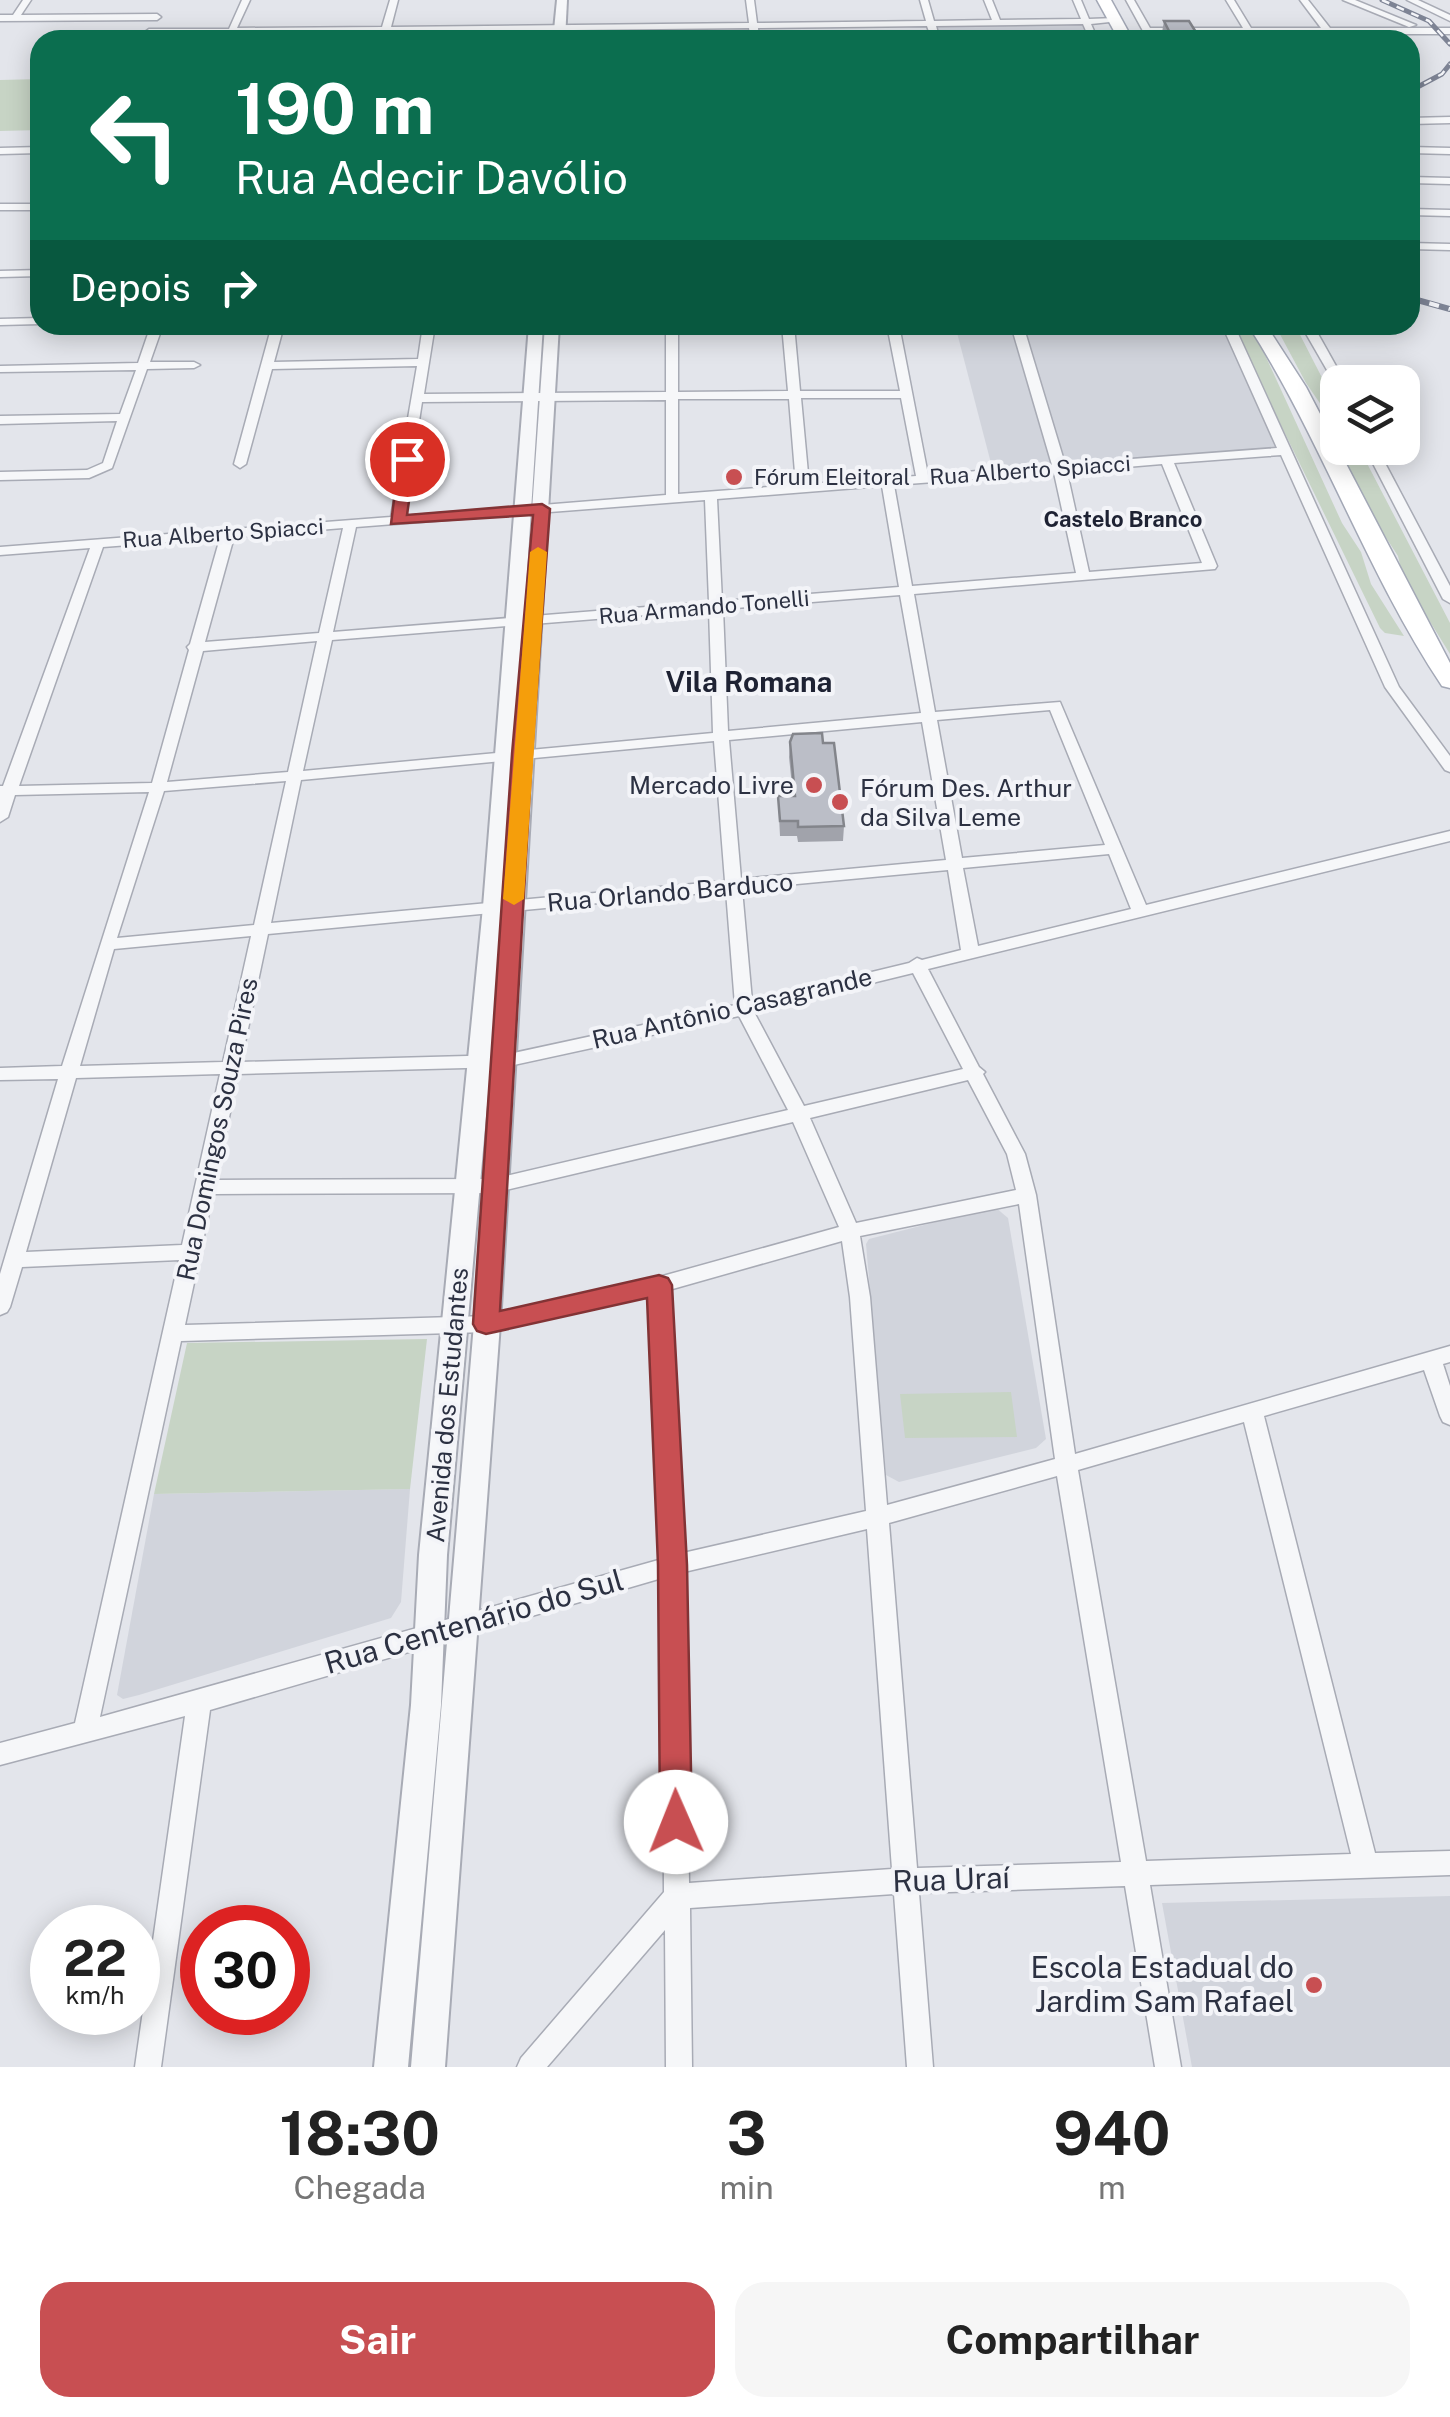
<!DOCTYPE html>
<html lang="pt">
<meta charset="utf-8">
<style>
:root{--surface:#fff;--page:#f6f6f6;--text:#222;--muted:#767676;--accent:#c84f52}
body{margin:0;font-family:"Public Sans",sans-serif;background:var(--page);color:var(--text);height:100vh;display:flex;flex-direction:column;font-size:38px;white-space:nowrap}
*{box-sizing:border-box;margin:0}
p{font-size:32px;color:var(--muted)}
.icon{flex:none;width:55px;height:55px;fill:none;stroke:currentColor;stroke-width:2;stroke-linecap:round;stroke-linejoin:round}
.map{position:relative;height:2067px;overflow:hidden}
.side{display:flex;flex-direction:column;background:var(--surface);flex:1}
.side>*{flex:none}
.guide{position:absolute;left:30px;top:30px;width:1390px;height:305px;border-radius:30px;box-shadow:0 5px 25px #0003;background:#0b6e4f;color:#fff;overflow:hidden}
.fabs{position:absolute;left:1320px;top:365px;display:grid;gap:20px}
.fabs a{display:grid;place-items:center;width:100px;height:100px;border-radius:20px;background:var(--surface);box-shadow:0 5px 25px #0003;font-size:50px}
.speed{position:absolute;left:30px;top:1905px;display:flex;gap:20px;font-size:50px;font-weight:700;text-align:center}
.speed>*{display:grid;place-content:center;width:130px;height:130px;border-radius:50%;background:var(--surface);box-shadow:0 5px 25px #0003;line-height:1}
.speed small{font-size:25px;font-weight:400}
.speed .limit{border:15px solid #d22;background:#fff;color:#111}
.pin{position:absolute;display:grid;place-items:center;width:85px;height:85px;color:#fff;margin:-42px;border:5px solid #fff;border-radius:50%;box-shadow:0 2px 10px #0007}
.me{position:absolute;width:110px;margin:-55px;rotate:359deg;stroke-linejoin:round;filter:drop-shadow(0 0 8px #0008)}
.turn{display:flex;align-items:center;gap:35px;height:210px;padding:0 40px;font-size:45px}
.turn .icon{width:130px;height:130px;stroke-width:2.5}
.turn b{display:block;font-size:70px;line-height:85px}
.then{display:flex;align-items:center;height:95px;padding:0 40px;background:#0003;gap:20px;font-size:38px}
.eta{display:flex;justify-content:space-evenly;align-items:center;height:170px;text-align:center}
.eta b{font-size:60px;font-weight:700;line-height:70px}
.action{display:flex;gap:20px;margin-top:auto;padding:20px 40px}
.action a{flex:1;height:115px;border-radius:30px;background:var(--accent);color:#fff;font-size:40px;font-weight:700;line-height:115px;text-align:center}
.action a+a{background:var(--page);color:var(--text)}
.map>svg:first-child{display:block}
.built{fill:#d1d4dc}
.green{fill:#c7d4c5}
.lines{fill:none;stroke-linecap:round;stroke-linejoin:round}
.minor-casing{stroke:#a8abb5;stroke-width:3}
.tertiary-casing{stroke:#a8abb5;stroke-width:4}
.primary-casing{stroke:#a3a8b6;stroke-width:3}
.minor{fill:#f6f7f9;fill-rule:evenodd}
.tertiary{fill:#f6f7f9;fill-rule:evenodd}
.primary{fill:#fff;fill-rule:evenodd}
.rail-far1-casing{stroke:#7d8394;stroke-width:5}
.rail-casing{stroke:#7d8394;stroke-width:6}
.rail-far1{stroke:#f3f4f8;stroke-width:2.5;stroke-dasharray:8;stroke-linecap:butt}
.rail{stroke:#f3f4f8;stroke-width:4;stroke-dasharray:10;stroke-linecap:butt}
.wall{fill:#a1a3ab}
.building{fill:#bbbec7;stroke:#83858b;stroke-width:2.5}
.route{fill:#c84f52;stroke:#823335;stroke-width:2.5}
.slow{fill:#f59e0b}
.poi-dot{fill:#c84f52;stroke:#f3f4f8;stroke-width:4}
.labels{text-anchor:middle;stroke-width:8;stroke-linejoin:round;paint-order:stroke}
.far-street-label{font-size:22px;fill:#2c3142;stroke:#f3f4f8}
.far-poi-label{font-size:22px;fill:#2c3142;stroke:#f3f4f8;text-anchor:start}
.far-neighbourhood-label{font-size:22px;font-weight:bold;fill:#1e2233;stroke:#f3f4f8}
.poi-label{font-size:25px;fill:#2c3142;stroke:#f3f4f8;text-anchor:end}
.street-label{font-size:25px;fill:#2c3142;stroke:#f3f4f8}
.neighbourhood-label{font-size:28px;font-weight:bold;fill:#1e2233;stroke:#f3f4f8}
.near-street-label{font-size:30px;fill:#2c3142;stroke:#f3f4f8}
.near-poi-label{font-size:30px;fill:#2c3142;stroke:#f3f4f8;text-anchor:end}
</style>
<div class="map">
<svg width="1450" height="2067" viewBox="0 0 1450 2067">
<rect width="100%" height="100%" fill="#e3e5eb"/>
<!-- built -->
<g class="built">
<path d="M 1084,23 L 1092,40 L 942,40 L 937,25 Z"/>
<path d="M 955,325 L 1225,325 L 1283,451 L 993,471 Z"/>
<path d="M 995,1207 L 1008,1218 L 1046,1439 L 1036,1448 L 899,1482 L 886,1475 L 866,1244 L 869,1239 Z"/>
<path d="M 410,1489 L 401,1602 L 391,1618 L 139,1695 L 123,1699 L 117,1695 L 154,1494 Z"/>
<path d="M 1450,1896 L 1450,2067 L 1192,2067 L 1162,1903 Z"/>
</g>
<!-- green -->
<g class="green">
<path d="M 40,79 L 40,130 L 0,131 L 0,80 Z"/>
<path d="M 1232,325 L 1250,325 L 1260,344 L 1342,523 L 1361,552 L 1371,584 L 1404,636 L 1385,633 L 1380,628 Z"/>
<path d="M 1275,325 L 1295,325 L 1337,407 L 1338,448 L 1359,448 L 1450,623 L 1450,654 L 1403,578 L 1398,556 L 1368,510 L 1323,418 L 1328,415 L 1306,383 Z"/>
<path d="M 427,1339 L 410,1489 L 154,1494 L 187,1343 Z"/>
<path d="M 1011,1392 L 1017,1437 L 905,1438 L 900,1394 Z"/>
</g>
<g class="lines">
<defs>
<g id="minor">
<path d="M 23,0 L 31,0 L 21,15 L 157,14 L 161,17 L 157,20 L 0,21 L 0,15 L 13,15 Z"/>
<path d="M 242,0 L 250,0 L 237,28 L 382,27 L 390,0 L 398,0 L 391,27 L 749,23 L 746,0 L 754,0 L 757,23 L 926,21 L 920,0 L 928,0 L 934,21 L 992,20 L 984,0 L 992,0 L 1000,20 L 1081,19 L 1073,0 L 1081,0 L 1089,19 L 1115,18 L 1119,21 L 1091,24 L 1098,40 L 1090,40 L 1083,24 L 936,26 L 940,40 L 932,40 L 927,26 L 758,28 L 759,40 L 751,40 L 749,28 L 389,32 L 385,40 L 379,38 L 380,32 L 149,35 L 145,32 L 149,29 L 229,29 Z"/>
<path d="M 1126,0 L 1134,0 L 1150,28 L 1243,28 L 1226,0 L 1234,0 L 1251,28 L 1321,28 L 1300,0 L 1308,0 L 1330,28 L 1450,28 L 1450,34 L 1153,34 L 1156,40 L 1148,40 Z"/>
<path d="M 1343,0 L 1355,0 L 1416,25 L 1409,27 Z"/>
<path d="M 1407,0 L 1418,0 L 1450,15 L 1450,21 Z"/>
<path d="M 1450,117 L 1450,123 L 1410,124 L 1410,118 Z"/>
<path d="M 40,147 L 40,153 L 0,154 L 0,148 Z"/>
<path d="M 1410,147 L 1450,148 L 1450,154 L 1410,153 Z"/>
<path d="M 1410,177 L 1450,178 L 1450,184 L 1410,183 Z"/>
<rect x="0" y="204" width="40" height="6"/>
<path d="M 1410,209 L 1450,210 L 1450,216 L 1410,215 Z"/>
<path d="M 1410,243 L 1450,244 L 1450,250 L 1410,249 Z"/>
<path d="M 40,270 L 40,276 L 0,277 L 0,271 Z"/>
<path d="M 40,318 L 40,324 L 0,325 L 0,319 Z"/>
<path d="M 151,325 L 163,325 L 150,362 L 194,362 L 200,365 L 194,368 L 147,369 L 112,468 L 89,478 L 0,480 L 0,472 L 87,470 L 103,463 L 117,421 L 0,424 L 0,416 L 120,414 L 136,370 L 0,372 L 0,366 L 138,363 Z"/>
<path d="M 272,325 L 284,325 L 274,362 L 418,359 L 423,325 L 435,325 L 424,394 L 666,392 L 666,325 L 678,325 L 678,392 L 788,391 L 782,325 L 794,325 L 800,391 L 900,391 L 887,325 L 899,325 L 928,475 L 1052,465 L 1011,325 L 1023,325 L 1065,464 L 1277,448 L 1222,325 L 1234,325 L 1399,687 L 1450,756 L 1450,772 L 1445,770 L 1385,687 L 1281,455 L 1174,463 L 1217,566 L 1215,569 L 914,594 L 935,712 L 1060,702 L 1146,905 L 1450,831 L 1450,841 L 928,969 L 979,1067 L 985,1072 L 983,1074 L 1025,1154 L 1036,1195 L 1075,1454 L 1450,1346 L 1450,1362 L 1443,1364 L 1450,1386 L 1450,1425 L 1443,1422 L 1440,1416 L 1424,1370 L 1264,1416 L 1375,1853 L 1450,1851 L 1450,1875 L 1150,1885 L 1181,2067 L 1155,2067 L 1125,1886 L 919,1893 L 933,2067 L 907,2067 L 894,1894 L 690,1908 L 692,2067 L 666,2067 L 665,1930 L 547,2067 L 517,2067 L 521,2058 L 664,1892 L 662,1578 L 210,1710 L 161,2067 L 135,2067 L 185,1716 L 0,1765 L 0,1743 L 75,1723 L 179,1260 L 22,1267 L 10,1307 L 7,1312 L 0,1315 L 0,1274 L 58,1079 L 0,1080 L 0,1068 L 62,1066 L 149,792 L 15,795 L 8,817 L 0,822 L 0,786 L 3,786 L 90,548 L 0,555 L 0,547 L 391,517 L 417,366 L 272,369 L 246,464 L 240,468 L 234,464 ZM 801,398 L 901,398 L 916,476 L 809,484 ZM 678,399 L 789,399 L 796,485 L 678,494 ZM 666,400 L 666,495 L 404,516 L 422,402 ZM 1162,464 L 1202,563 L 1089,572 L 1067,472 ZM 1054,473 L 1076,573 L 912,586 L 894,485 ZM 882,486 L 899,587 L 722,601 L 717,499 ZM 705,500 L 709,602 L 333,632 L 356,527 ZM 343,528 L 319,633 L 205,642 L 234,537 ZM 220,538 L 190,644 L 187,647 L 189,650 L 152,783 L 19,786 L 103,547 ZM 900,595 L 921,713 L 728,731 L 723,609 ZM 709,610 L 713,733 L 303,771 L 332,640 ZM 317,641 L 288,772 L 167,782 L 203,651 ZM 1050,710 L 1105,845 L 962,858 L 937,720 ZM 922,722 L 946,860 L 741,879 L 729,740 ZM 714,741 L 725,881 L 271,923 L 301,780 ZM 286,781 L 254,925 L 117,938 L 164,791 ZM 1109,854 L 1131,909 L 978,946 L 963,868 ZM 948,870 L 961,950 L 922,960 L 917,958 L 909,963 L 752,1001 L 742,889 ZM 726,891 L 735,1005 L 504,1055 L 241,1062 L 268,934 ZM 251,936 L 223,1062 L 80,1066 L 114,949 ZM 913,973 L 963,1069 L 804,1106 L 754,1012 ZM 739,1016 L 788,1110 L 493,1179 L 216,1180 L 238,1074 L 504,1067 ZM 220,1074 L 182,1245 L 26,1252 L 76,1078 ZM 968,1080 L 1007,1154 L 1016,1190 L 856,1223 L 810,1118 ZM 793,1122 L 839,1227 L 659,1277 L 487,1316 L 185,1325 L 213,1194 L 493,1193 ZM 1019,1204 L 1055,1459 L 887,1505 L 870,1297 L 860,1236 ZM 842,1241 L 850,1297 L 866,1511 L 683,1553 L 669,1290 ZM 650,1295 L 662,1559 L 100,1717 L 181,1341 L 487,1332 ZM 1244,1422 L 1351,1854 L 1146,1861 L 1078,1470 ZM 1057,1476 L 1121,1862 L 917,1868 L 889,1523 ZM 867,1529 L 892,1869 L 689,1883 L 684,1572 Z"/>
<path d="M 1301,325 L 1313,325 L 1345,382 L 1335,384 Z"/>
<path d="M 1365,448 L 1377,448 L 1450,586 L 1450,603 L 1443,599 Z"/>
</g>
<g id="tertiary">
<path d="M 557,0 L 567,0 L 565,40 L 553,40 Z"/>
<path d="M 529,325 L 543,325 L 519,696 L 545,325 L 559,325 L 500,1324 L 445,2067 L 411,2067 L 474,1324 L 500,959 L 447,1555 L 441,1705 L 408,2067 L 374,2067 L 411,1705 L 419,1555 L 483,907 Z"/>
</g>
<g id="primary">
<path d="M 1097,0 L 1111,0 L 1133,40 L 1119,40 Z"/>
<path d="M 1248,325 L 1266,325 L 1306,387 L 1450,663 L 1450,688 L 1442,686 C 1366,572 1322,440 1248,325 Z"/>
</g>
</defs>
<!-- minor casing -->
<use href="#minor" class="minor-casing"/>
<!-- tertiary casing -->
<use href="#tertiary" class="tertiary-casing"/>
<!-- primary casing -->
<use href="#primary" class="primary-casing"/>
<!-- minor -->
<use href="#minor" class="minor"/>
<!-- tertiary -->
<use href="#tertiary" class="tertiary"/>
<!-- primary -->
<use href="#primary" class="primary"/>
<defs>
<g id="rail-far1">
<path d="M 1382,0 L 1429,21 L 1450,44"/>
<path d="M 1410,91 L 1442,74 L 1450,64"/>
</g>
<path id="rail" d="M 1410,298 L 1450,309"/>
</defs>
<!-- rail-far1 casing -->
<use href="#rail-far1" class="rail-far1-casing"/>
<!-- rail casing -->
<use href="#rail" class="rail-casing"/>
<!-- rail-far1 -->
<use href="#rail-far1" class="rail-far1"/>
<!-- rail -->
<use href="#rail" class="rail"/>
</g>
<!-- wall -->
<g class="wall">
<path d="M 1164,21 L 1199,37 L 1199,40 L 1163,40 L 1161,38 Z"/>
<path d="M 790,742 L 823,743 L 844,826 L 843,841 L 798,842 L 797,836 L 780,836 L 778,796 L 793,796 L 789,757 Z"/>
</g>
<!-- building -->
<g class="building">
<path d="M 1164,21 L 1189,21 L 1199,37 L 1180,37 L 1170,33 Z"/>
<path d="M 822,733 L 823,743 L 834,743 L 844,826 L 798,827 L 798,821 L 780,821 L 778,796 L 795,796 L 790,742 L 793,734 Z"/>
</g>
<!-- route -->
<path class="route" d="M 407,454 L 415,459 L 407,515 L 542,504 L 550,509 L 532,754 L 500,1311 L 659,1275 L 668,1278 L 672,1285 L 687,1565 L 692,1822 L 688,1833 L 676,1837 L 665,1833 L 660,1822 L 658,1565 L 647,1298 L 486,1334 L 477,1331 L 473,1324 L 512,754 L 533,515 L 391,524 L 399,459 Z"/>
<!-- slow -->
<path class="slow" d="M 538,547 L 547,552 L 524,899 L 514,905 L 503,899 L 530,552 Z"/>
<!-- markers -->
<g class="poi-dot">
<circle cx="734" cy="477" r="10"/>
<circle cx="814" cy="785" r="10"/>
<circle cx="840" cy="802" r="10"/>
<circle cx="1314" cy="1985" r="10"/>
</g>
<g class="labels">
<!-- far-street labels -->
<g class="far-street-label">
<text transform="translate(1030 470) rotate(-4)" y="8">Rua Alberto Spiacci</text>
<text transform="translate(223 533) rotate(-4)" y="8">Rua Alberto Spiacci</text>
<text transform="translate(704 607) rotate(-5)" y="8">Rua Armando Tonelli</text>
</g>
<!-- far-poi labels -->
<g class="far-poi-label">
<text x="754" y="485">Fórum Eleitoral</text>
</g>
<!-- far-neighbourhood labels -->
<g class="far-neighbourhood-label">
<text x="1123" y="527">Castelo Branco</text>
</g>
<!-- poi labels -->
<g class="poi-label">
<text x="794" y="794">Mercado Livre</text>
<text x="860" y="797" text-anchor="start">Fórum Des. Arthur<tspan x="860" dy="29">da Silva Leme</tspan></text>
</g>
<!-- street labels -->
<g class="street-label">
<text transform="translate(670 892) rotate(-5)" y="9">Rua Orlando Barduco</text>
<text transform="translate(732 1008) rotate(-13)" y="9">Rua Antônio Casagrande</text>
<text transform="translate(217 1129) rotate(-78)" y="9">Rua Domingos Souza Pires</text>
<text transform="translate(447 1405) rotate(-85)" y="9">Avenida dos Estudantes</text>
</g>
<!-- neighbourhood labels -->
<g class="neighbourhood-label">
<text x="749" y="692">Vila Romana</text>
</g>
<!-- near-street labels -->
<g class="near-street-label">
<text transform="translate(474 1622) rotate(-16)" y="10">Rua Centenário do Sul</text>
<text transform="translate(951 1880) rotate(-2)" y="10">Rua Uraí</text>
</g>
<!-- near-poi labels -->
<g class="near-poi-label">
<text x="1294" y="1978">Escola Estadual do<tspan x="1294" dy="34">Jardim Sam Rafael</tspan></text>
</g>
</g>
</svg>
<div class="fabs">
<a><svg class="icon" aria-label="layers" viewBox="0 0 24 24"><path d="M12 4l9 5-9 5-9-5zM3 14l9 5 9-5"/></svg></a>
</div>
<div class="speed"><div>22<small>km/h</small></div><div class="limit">30</div></div>
<div class="pin" style="left:407px;top:459px;background:#d93025"><svg class="icon" aria-label="arrive" viewBox="0 0 24 24"><path d="M6 21V4h12l-3 4 3 4H6"/></svg></div>
<svg class="me" style="left:676px;top:1822px" viewBox="-20 -20 40 40"><circle r="19" fill="#fff"/><path d="M0-13L10 11 0 6-10 11z" fill="#c84f52"/></svg>
<div class="guide">
<div class="turn"><svg class="icon" aria-label="left" viewBox="0 0 24 24"><path d="M17 20v-9H6M10 6l-5 5 5 5"/></svg><div><b>190 m</b>Rua Adecir Davólio</div></div>
<div class="then">Depois<svg class="icon" aria-label="right" viewBox="0 0 24 24"><path d="M7 20v-9h11M14 6l5 5-5 5"/></svg></div>
</div>
</div>
<section class="side">
<div class="eta">
<div><b>18:30</b><p>Chegada</p></div>
<div><b>3</b><p>min</p></div>
<div><b>940</b><p>m</p></div>
</div>
<div class="action"><a>Sair</a><a>Compartilhar</a></div>
</section>
